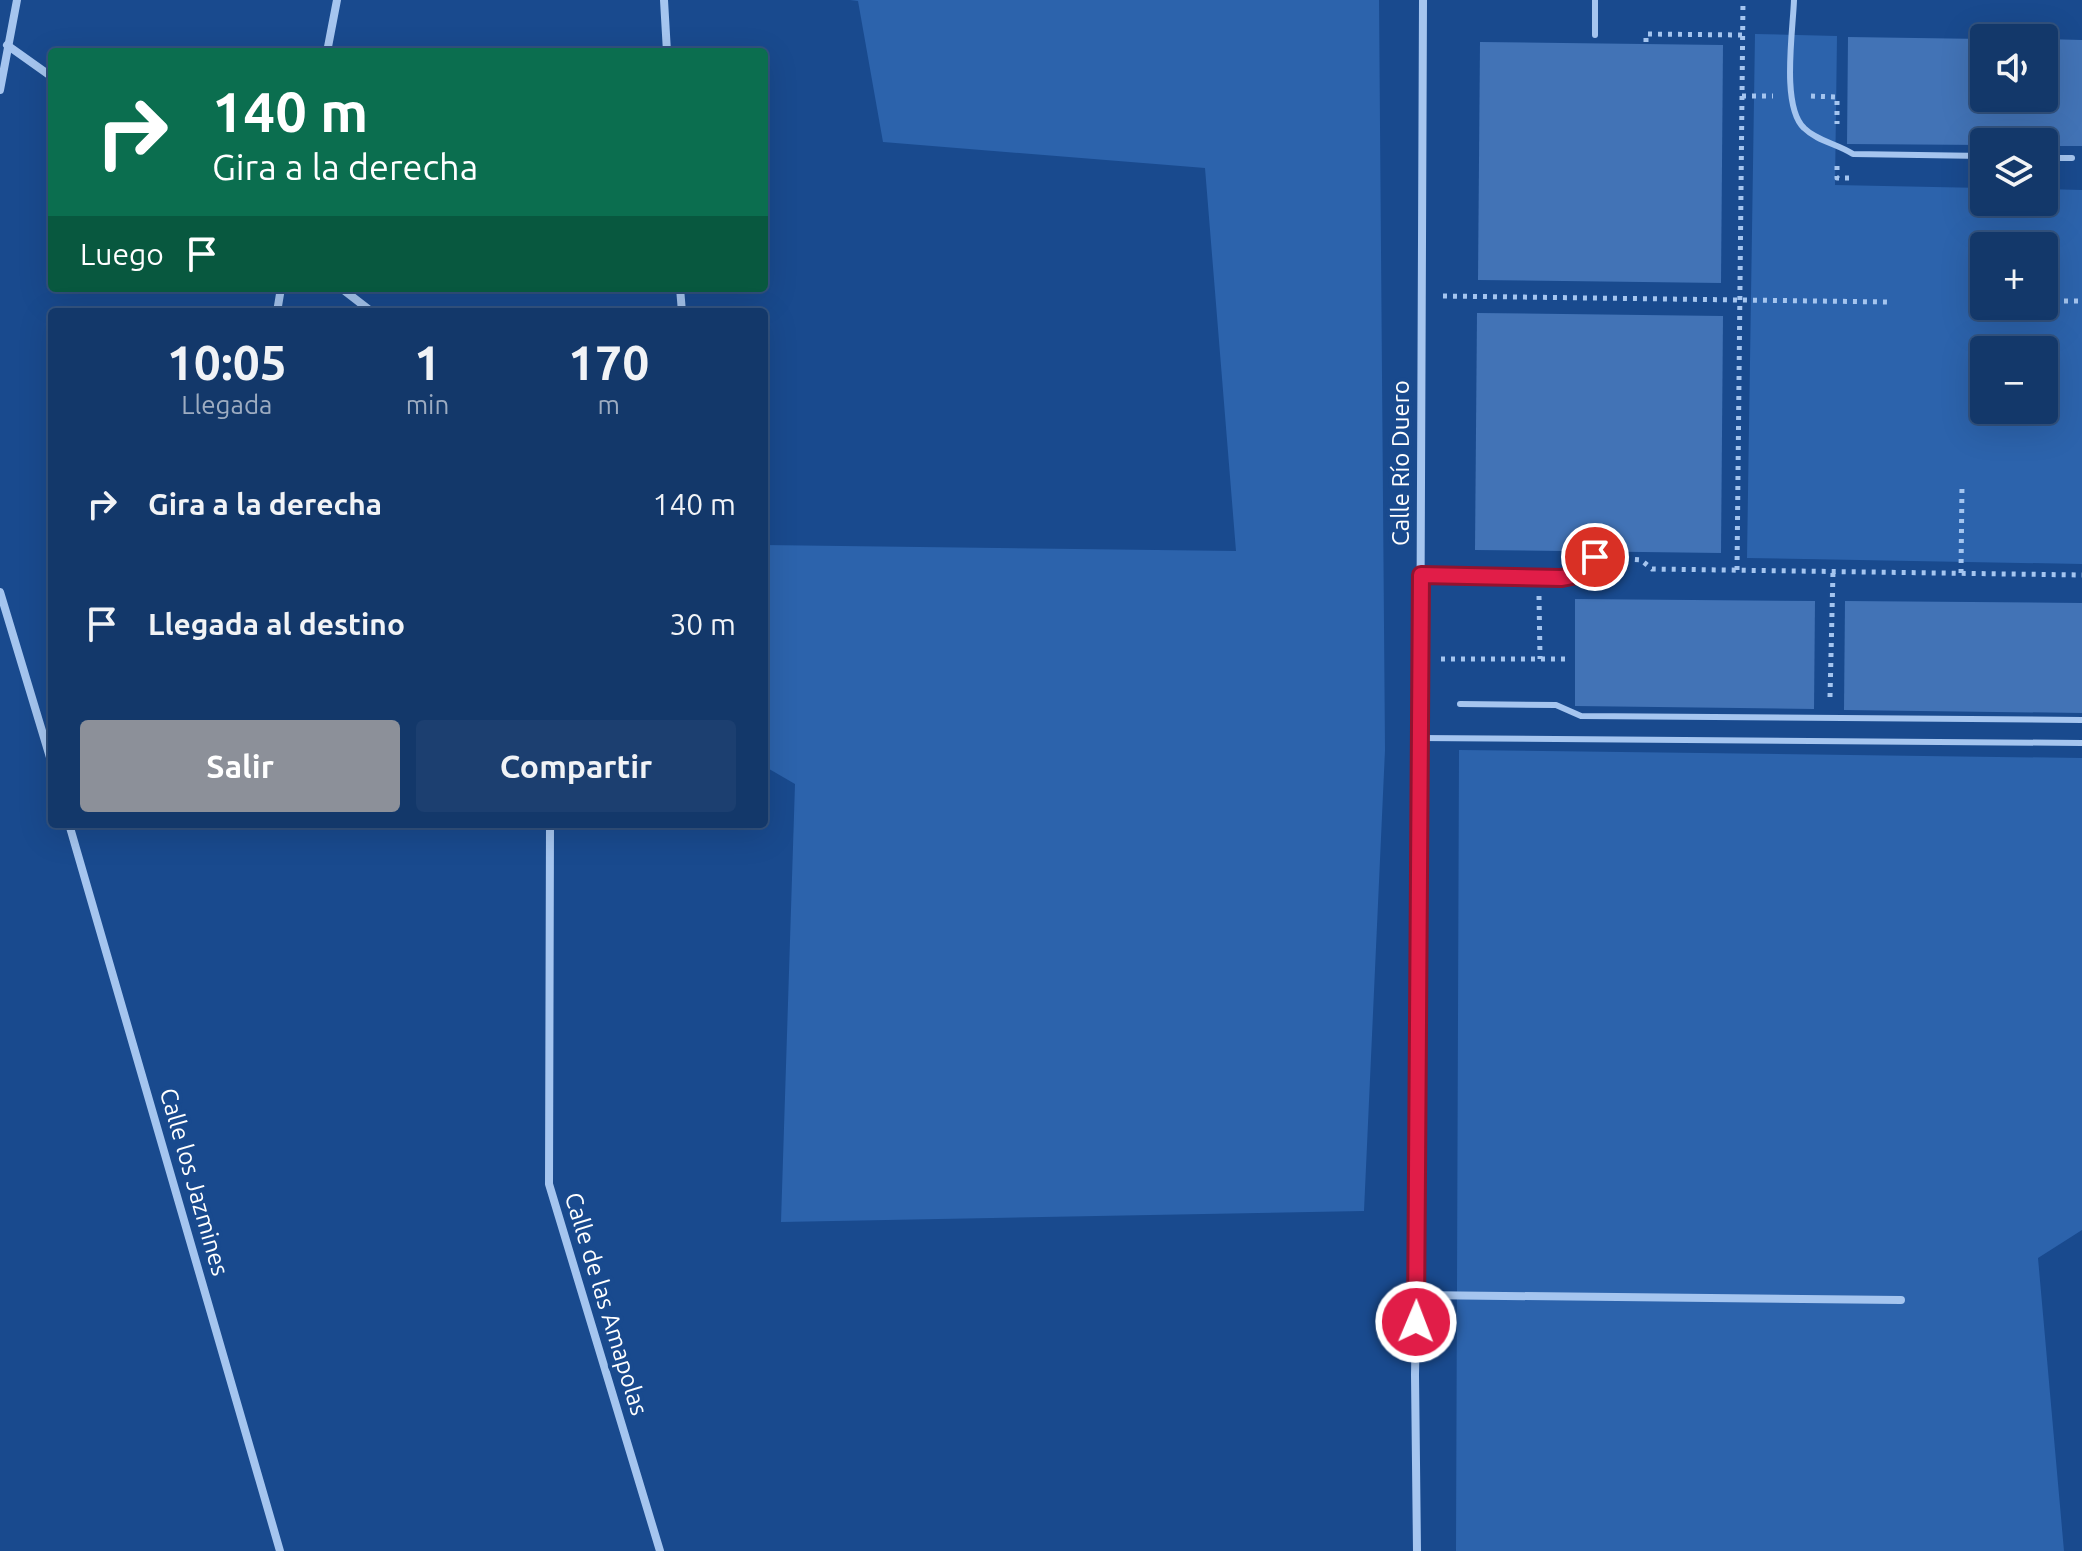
<!DOCTYPE html>
<html lang="es">
<meta charset="utf-8">
<style>
:root{--surface:#13386a;--page:#1c3f70;--text:#f1f3f6;--muted:#9dacc1;--line:#32527e;--accent:#8c9099}
body{margin:0;font-family:Ubuntu,sans-serif;background:var(--page);color:var(--text);height:100vh;display:flex;flex-direction:column;font-size:30px;white-space:nowrap}
*{box-sizing:border-box;margin:0}
p{font-size:26px;color:var(--muted)}
.icon{flex:none;width:44px;height:44px;fill:none;stroke:currentColor;stroke-width:2;stroke-linecap:round;stroke-linejoin:round}
.map{position:relative;flex:1;overflow:hidden}
.side{position:absolute;left:48px;top:308px;width:720px;height:520px;display:flex;flex-direction:column;background:var(--surface);border-radius:8px;box-shadow:0 8px 32px #0002,0 0 0 2px var(--line)}
.side>*{flex:none}
.guide{position:absolute;left:48px;top:48px;width:720px;height:244px;border-radius:8px;box-shadow:0 8px 32px #0002,0 0 0 2px var(--line);background:#0b6e4f;color:#fff;overflow:hidden}
.buttons{position:absolute;left:1970px;top:24px;display:grid;gap:16px}
.buttons a{display:grid;place-items:center;width:88px;height:88px;border-radius:8px;background:var(--surface);box-shadow:0 8px 32px #0002,0 0 0 2px var(--line);font-size:40px}
.pin{position:absolute;display:grid;place-items:center;width:68px;height:68px;color:#fff;margin:-34px;border:4px solid #fff;border-radius:50%;box-shadow:0 2px 8px #0007}
.me{position:absolute;width:88px;margin:-44px;rotate:1deg;stroke-linejoin:round;filter:drop-shadow(0 0 6px #0008)}
.turn{display:flex;align-items:center;gap:28px;height:168px;padding:0 32px;font-size:36px}
.turn .icon{width:104px;height:104px;stroke-width:2.5}
.turn b{display:block;font-size:56px;line-height:68px}
.then{display:flex;align-items:center;height:76px;padding:0 32px;background:#0003;gap:16px;font-size:30px}
.eta{display:flex;justify-content:space-evenly;align-items:center;height:136px;text-align:center}
.eta b{font-size:48px;font-weight:700;line-height:56px}
.cta{display:flex;gap:16px;margin-top:auto;padding:16px 32px}
.cta a{flex:1;height:92px;border-radius:8px;background:var(--accent);color:#fff;font-size:32px;font-weight:700;line-height:92px;text-align:center}
.cta a+a{background:var(--page);color:var(--text)}
ul{padding:0;list-style:none}
li{display:flex;align-items:center;gap:24px;height:120px;padding:0 32px}
li div{flex:1}
li b{display:block;font-size:30px}
li em{font-style:normal}
.map>svg:first-child{display:block}
.green{fill:#2c63ac;fill-rule:evenodd}
.building{fill:#4273b6}
.lines{fill:none;stroke-linecap:round;stroke-linejoin:round}
.path{stroke:#a5c5ef;stroke-width:5;stroke-dasharray:4 6;stroke-linecap:butt}
.lane{stroke:#a5c5ef;stroke-width:6}
.street{stroke:#a5c5ef;stroke-width:8}
.route-casing{stroke:#92132f;stroke-width:20}
.route{stroke:#e11d48;stroke-width:14}
.labels{text-anchor:middle;stroke-width:8;stroke-linejoin:round;paint-order:stroke}
.street-label{font-size:24px;fill:#fff;stroke:#194a8e}
</style>
<div class="map">
<svg width="2082" height="1551" viewBox="0 0 2082 1551">
<rect width="100%" height="100%" fill="#194a8e"/>
<!-- green -->
<g class="green">
<path d="M 850,0 L 1379,0 L 1385,750 L 1364,1211 L 781,1222 L 795,784 L 764,766 L 764,545 L 1236,551 L 1205,168 L 883,142 L 858,1 Z"/>
<path d="M 1755,34 L 1837,36 L 1835,185 L 1984,188 L 1984,202 L 2044,202 L 2044,189 L 2082,190 L 2082,564 L 1747,558 ZM 1984,246 L 2044,246 L 2044,306 L 1984,306 ZM 1984,350 L 2044,350 L 2044,410 L 1984,410 Z"/>
<path d="M 1459,750 L 2082,758 L 2082,1230 L 2038,1258 L 2064,1551 L 1456,1551 Z"/>
</g>
<!-- building -->
<g class="building">
<path d="M 1848,37 L 1984,39 L 1984,98 L 2044,98 L 2044,39 L 2082,40 L 2082,146 L 2044,146 L 2044,142 L 1984,142 L 1984,145 L 1847,144 Z"/>
<path d="M 1480,42 L 1723,45 L 1721,283 L 1478,280 Z"/>
<path d="M 1477,313 L 1723,316 L 1721,553 L 1475,550 Z"/>
<path d="M 1575,599 L 1815,601 L 1814,709 L 1575,706 Z"/>
<path d="M 1845,601 L 2082,603 L 2082,713 L 1844,710 Z"/>
</g>
<g class="lines">
<!-- path -->
<g class="path">
<path d="M 1646,42 L 1646,34 L 1742,35"/>
<path d="M 1742,96 L 1773,96"/>
<path d="M 1811,96 L 1837,97 L 1837,124"/>
<path d="M 1837,166 L 1837,178 L 1855,178"/>
<path d="M 1443,296 L 1890,302"/>
<path d="M 1981,301 L 1984,301"/>
<path d="M 2044,301 L 2082,301"/>
<path d="M 1615,558 L 1641,560 L 1652,569 L 2082,575"/>
<path d="M 1737,570 L 1743,0"/>
<path d="M 1961,573 L 1962,484"/>
<path d="M 1539,596 L 1540,659"/>
<path d="M 1441,659 L 1568,659"/>
<path d="M 1830,697 L 1833,571"/>
</g>
<!-- lane -->
<g class="lane">
<path d="M 1794,0 C 1793,31 1781,106 1804,128 C 1817,141 1838,144 1853,154 L 1984,156"/>
<path d="M 1595,35 L 1595,0"/>
<path d="M 2044,158 L 2072,158"/>
<path d="M 1421,575 L 1561,578 C 1575,576 1592,573 1595,557"/>
<path d="M 1460,704 L 1556,705 L 1581,716 L 2082,720"/>
<path d="M 1420,738 L 2082,743"/>
</g>
<!-- street -->
<g class="street">
<path d="M 664,0 L 667,52"/>
<path d="M 7,45 L 52,77"/>
<path d="M 327,52 L 337,0"/>
<path d="M 0,90 L 17,0"/>
<path d="M 341,288 L 372,312"/>
<path d="M 680,288 L 682,312"/>
<path d="M 277,312 L 281,288"/>
<path d="M 0,592 L 52,764"/>
<path d="M 69,824 L 280,1551"/>
<path d="M 550,824 L 549,1184 L 660,1551"/>
<path d="M 1417,1295 L 1901,1300"/>
<path d="M 1417,1551 L 1415,1375 L 1418,1207 L 1423,0"/>
</g>
</g>
<g class="lines">
<defs>
<path id="route" d="M 1416,1322 L 1421,575 L 1561,578 C 1575,576 1592,573 1595,557"/>
</defs>
<!-- route casing -->
<use href="#route" class="route-casing"/>
<!-- route -->
<use href="#route" class="route"/>
</g>
<g class="labels">
<!-- street labels -->
<g class="street-label">
<text transform="translate(1401 463) rotate(-90)" y="8">Calle Río Duero</text>
<text transform="translate(194 1182) rotate(74)" y="8">Calle los Jazmines</text>
<text transform="translate(606 1304) rotate(73)" y="8">Calle de las Amapolas</text>
</g>
</g>
</svg>
<div class="buttons">
<a><svg class="icon" aria-label="sound" viewBox="0 0 24 24"><path d="M4 9h4l5-4v14l-5-4H4zM17 9q2 3 0 6"/></svg></a>
<a><svg class="icon" aria-label="layers" viewBox="0 0 24 24"><path d="M12 4l9 5-9 5-9-5zM3 14l9 5 9-5"/></svg></a>
<a>+</a>
<a>−</a>
</div>
<div class="pin" style="left:1595px;top:557px;background:#d93025"><svg class="icon" aria-label="arrive" viewBox="0 0 24 24"><path d="M6 21V4h12l-3 4 3 4H6"/></svg></div>
<svg class="me" style="left:1416px;top:1322px" viewBox="-20 -20 40 40"><circle r="17" fill="#e11d48" stroke="#fff" stroke-width="3"/><path d="M0-11L8 9 0 5-8 9z" fill="#fff"/></svg>
<div class="guide">
<div class="turn"><svg class="icon" aria-label="right" viewBox="0 0 24 24"><path d="M7 20v-9h11M14 6l5 5-5 5"/></svg><div><b>140 m</b>Gira a la derecha</div></div>
<div class="then">Luego<svg class="icon" aria-label="arrive" viewBox="0 0 24 24"><path d="M6 21V4h12l-3 4 3 4H6"/></svg></div>
</div>
<section class="side">
<div class="eta">
<div><b>10:05</b><p>Llegada</p></div>
<div><b>1</b><p>min</p></div>
<div><b>170</b><p>m</p></div>
</div>
<ul>
<li><svg class="icon" aria-label="right" viewBox="0 0 24 24"><path d="M7 20v-9h11M14 6l5 5-5 5"/></svg><div><b>Gira a la derecha</b></div><em>140 m</em></li>
<li><svg class="icon" aria-label="arrive" viewBox="0 0 24 24"><path d="M6 21V4h12l-3 4 3 4H6"/></svg><div><b>Llegada al destino</b></div><em>30 m</em></li>
</ul>
<div class="cta"><a>Salir</a><a>Compartir</a></div>
</section>
</div>
